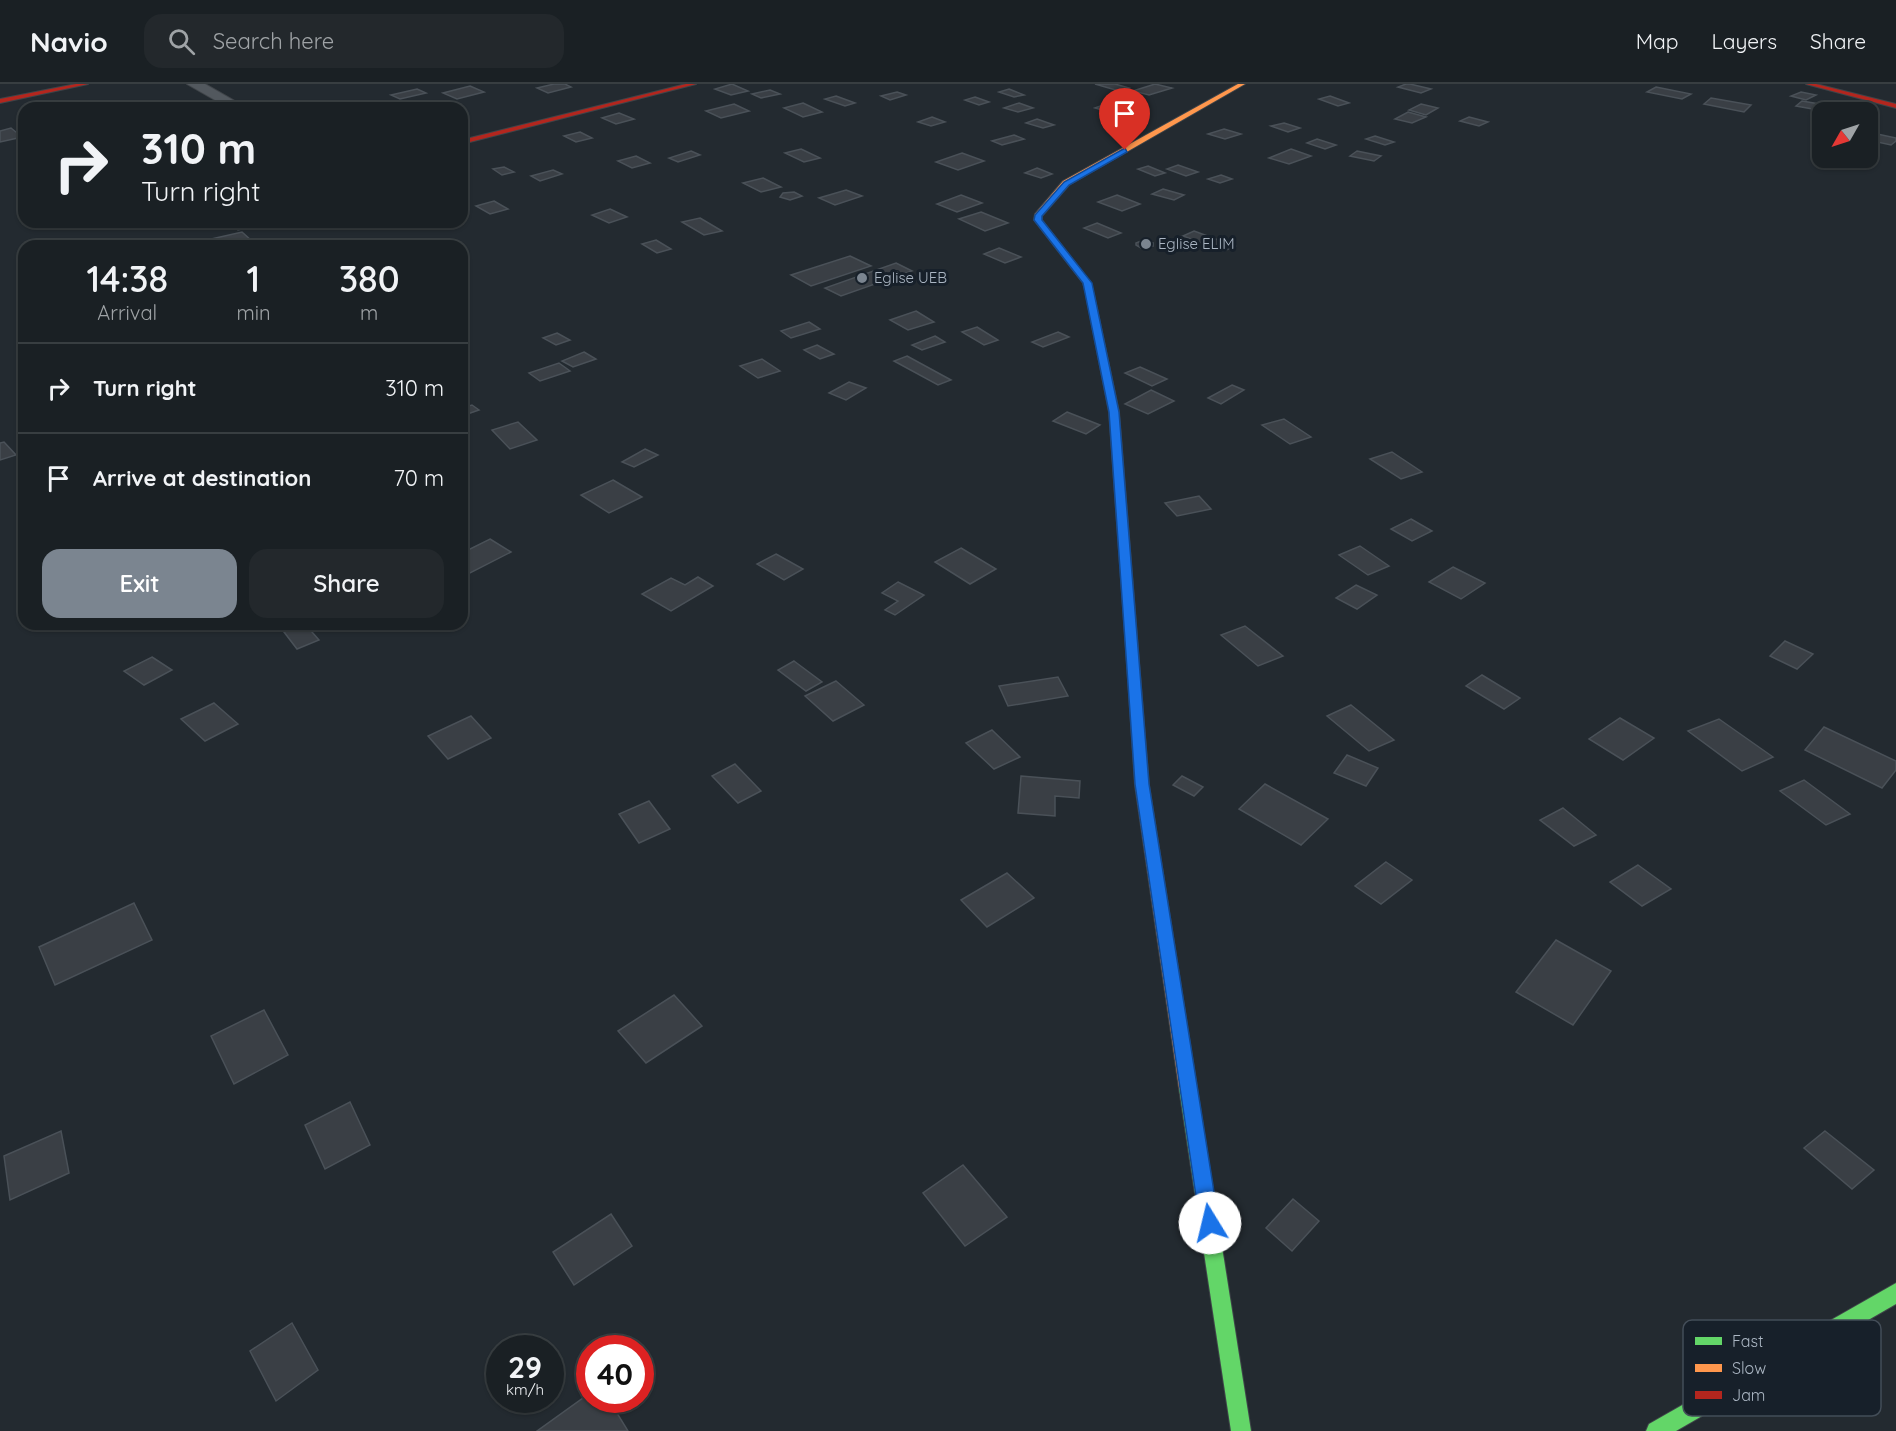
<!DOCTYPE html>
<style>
:root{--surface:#1a2024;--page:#23282c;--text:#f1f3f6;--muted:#9fa3a6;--line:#383e41;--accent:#7b8590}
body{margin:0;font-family:Quicksand,sans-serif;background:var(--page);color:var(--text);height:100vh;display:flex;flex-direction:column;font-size:22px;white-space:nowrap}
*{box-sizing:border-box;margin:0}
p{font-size:20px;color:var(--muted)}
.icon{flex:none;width:33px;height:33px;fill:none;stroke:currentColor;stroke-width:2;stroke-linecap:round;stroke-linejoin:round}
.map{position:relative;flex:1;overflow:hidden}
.details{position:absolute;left:18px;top:156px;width:450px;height:390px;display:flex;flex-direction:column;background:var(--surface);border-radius:18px;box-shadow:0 2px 4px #0004,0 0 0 2px var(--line)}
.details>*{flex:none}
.guide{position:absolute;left:18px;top:18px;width:450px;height:126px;border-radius:18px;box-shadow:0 2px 4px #0004,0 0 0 2px var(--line);background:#1a2024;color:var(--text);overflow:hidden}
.needle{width:39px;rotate:231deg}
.buttons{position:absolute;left:1812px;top:18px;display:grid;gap:12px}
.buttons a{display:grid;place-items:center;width:66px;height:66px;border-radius:12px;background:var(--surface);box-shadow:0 2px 4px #0004,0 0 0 2px var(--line);font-size:30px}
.speed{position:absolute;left:486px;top:1251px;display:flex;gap:12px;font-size:30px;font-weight:700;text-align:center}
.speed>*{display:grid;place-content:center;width:78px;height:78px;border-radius:50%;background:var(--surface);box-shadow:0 2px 4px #0004,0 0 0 2px var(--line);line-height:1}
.speed small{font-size:15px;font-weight:400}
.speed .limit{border:9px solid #d22;background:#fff;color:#111}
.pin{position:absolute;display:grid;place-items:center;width:51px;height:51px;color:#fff;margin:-62px -26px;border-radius:50% 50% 50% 0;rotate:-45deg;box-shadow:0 0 6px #0007}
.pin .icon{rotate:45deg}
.me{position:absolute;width:66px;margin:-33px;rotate:351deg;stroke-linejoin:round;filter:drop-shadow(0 0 4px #0008)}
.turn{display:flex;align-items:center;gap:21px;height:126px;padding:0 24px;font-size:27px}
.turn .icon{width:78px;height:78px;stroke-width:2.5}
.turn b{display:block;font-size:42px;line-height:51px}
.eta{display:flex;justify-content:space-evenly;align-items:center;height:102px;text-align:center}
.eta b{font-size:36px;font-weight:600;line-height:42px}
.primary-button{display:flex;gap:12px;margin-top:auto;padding:12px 24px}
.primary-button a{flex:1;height:69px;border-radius:18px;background:var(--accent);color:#fff;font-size:24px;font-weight:600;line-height:69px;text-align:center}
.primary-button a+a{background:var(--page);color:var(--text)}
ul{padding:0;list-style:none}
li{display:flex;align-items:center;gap:18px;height:90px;padding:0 24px;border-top:2px solid var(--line)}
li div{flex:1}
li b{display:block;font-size:22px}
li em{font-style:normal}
header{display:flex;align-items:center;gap:36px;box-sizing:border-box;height:84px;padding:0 30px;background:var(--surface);border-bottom:2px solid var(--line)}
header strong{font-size:28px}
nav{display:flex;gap:33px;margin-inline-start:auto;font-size:21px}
.search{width:420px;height:54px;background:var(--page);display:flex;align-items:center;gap:15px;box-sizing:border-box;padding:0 21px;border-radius:18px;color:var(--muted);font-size:22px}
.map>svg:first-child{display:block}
.building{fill:#3a3f45;stroke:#4a5158;stroke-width:1.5}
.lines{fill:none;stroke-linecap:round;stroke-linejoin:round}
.street-casing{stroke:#3f4449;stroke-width:2}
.fast-casing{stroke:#3f4449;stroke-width:2}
.slow-casing{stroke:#3f4449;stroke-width:2}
.jam-casing{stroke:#3f4449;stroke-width:2}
.street{fill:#52585e;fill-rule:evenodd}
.fast{fill:#63d668;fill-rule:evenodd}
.slow{fill:#ff974d;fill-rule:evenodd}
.jam{fill:#b3261e;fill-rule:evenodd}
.route{fill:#1a73e8;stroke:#114b97;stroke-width:1.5}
.poi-dot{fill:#7b8590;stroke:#17202a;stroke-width:2}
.labels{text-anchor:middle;stroke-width:6;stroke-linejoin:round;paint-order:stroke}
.far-poi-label{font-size:15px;fill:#abb6c3;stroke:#17202a;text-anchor:start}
.key{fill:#17202a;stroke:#434d58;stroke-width:1.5}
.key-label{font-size:16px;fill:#abb6c3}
</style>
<header>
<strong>Navio</strong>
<div class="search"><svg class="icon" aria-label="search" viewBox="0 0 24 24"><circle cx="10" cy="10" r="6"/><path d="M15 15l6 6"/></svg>Search here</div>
<nav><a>Map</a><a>Layers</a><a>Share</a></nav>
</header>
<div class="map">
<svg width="1896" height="1347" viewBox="0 0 1896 1347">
<rect width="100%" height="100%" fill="#232a30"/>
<!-- building -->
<g class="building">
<path d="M 554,0 L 565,0 L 571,3 L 548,9 L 537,4 Z"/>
<path d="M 732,0 L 748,7 L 731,11 L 715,5 Z"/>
<path d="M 1095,0 L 1115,0 L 1129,4 L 1119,7 Z"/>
<path d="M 1155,0 L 1172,4 L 1149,11 L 1133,7 Z"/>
<path d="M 1406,0 L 1410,0 L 1431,5 L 1421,9 L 1398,3 Z"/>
<path d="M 470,2 L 484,8 L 457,15 L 443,9 Z"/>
<path d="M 1656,3 L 1691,10 L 1682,15 L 1647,8 Z"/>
<path d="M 417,5 L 426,9 L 400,15 L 391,11 Z"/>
<path d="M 1009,5 L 1024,11 L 1014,13 L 999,8 Z"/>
<path d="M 770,6 L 780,10 L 761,14 L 752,10 Z"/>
<path d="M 897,8 L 906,11 L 890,16 L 881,12 Z"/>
<path d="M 1801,8 L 1816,11 L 1806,16 L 1791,12 Z"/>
<path d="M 836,12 L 855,19 L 845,22 L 825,15 Z"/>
<path d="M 1330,12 L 1349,19 L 1338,22 L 1319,15 Z"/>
<path d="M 975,13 L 989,18 L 979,21 L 965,16 Z"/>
<path d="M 1711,14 L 1751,21 L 1744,28 L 1704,20 Z"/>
<path d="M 1117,16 L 1133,21 L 1112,29 L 1095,24 Z"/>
<path d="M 1802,17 L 1837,23 L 1829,28 L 1796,22 Z"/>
<path d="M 803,19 L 822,28 L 803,33 L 784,24 Z"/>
<path d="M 1019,19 L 1033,24 L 1018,28 L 1004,24 Z"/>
<path d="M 734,20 L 749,27 L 721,34 L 706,27 Z"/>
<path d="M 1421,20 L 1438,24 L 1426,31 L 1409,26 Z"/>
<path d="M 1408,28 L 1426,33 L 1412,39 L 1395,35 Z"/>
<path d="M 619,29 L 634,35 L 616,40 L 602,34 Z"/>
<path d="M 932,33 L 945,38 L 931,42 L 918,38 Z"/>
<path d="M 1469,33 L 1488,38 L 1479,42 L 1460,37 Z"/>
<path d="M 1037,35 L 1054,41 L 1043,44 L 1026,39 Z"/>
<path d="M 1284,39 L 1300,44 L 1288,48 L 1271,42 Z"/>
<path d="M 11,44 L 22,53 L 0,58 L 0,47 Z"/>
<path d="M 1224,45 L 1241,50 L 1225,55 L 1208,50 Z"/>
<path d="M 580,48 L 592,54 L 576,58 L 564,52 Z"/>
<path d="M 1868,48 L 1896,54 L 1896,57 L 1891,61 L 1868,56 Z"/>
<path d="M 1014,51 L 1024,55 L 1002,61 L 992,57 Z"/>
<path d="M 1375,52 L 1394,58 L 1385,61 L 1366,55 Z"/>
<path d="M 1317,55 L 1336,61 L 1325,65 L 1307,59 Z"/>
<path d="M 801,65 L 820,74 L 804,78 L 785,69 Z"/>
<path d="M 1291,65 L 1311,72 L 1289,80 L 1269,74 Z"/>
<path d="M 691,67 L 700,71 L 678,78 L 669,74 Z"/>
<path d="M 1357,67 L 1381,72 L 1374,77 L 1350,72 Z"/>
<path d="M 962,69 L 984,77 L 958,86 L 936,78 Z"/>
<path d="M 636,72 L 650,79 L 632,84 L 618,77 Z"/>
<path d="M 1178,81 L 1198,88 L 1186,92 L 1167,85 Z"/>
<path d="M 1148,82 L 1165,89 L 1155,92 L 1138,85 Z"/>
<path d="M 504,83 L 514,88 L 502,91 L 493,85 Z"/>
<path d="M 1037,84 L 1052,90 L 1041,94 L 1025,89 Z"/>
<path d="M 553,86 L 562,90 L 540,97 L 531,92 Z"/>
<path d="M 1221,91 L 1232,95 L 1220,99 L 1208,95 Z"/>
<path d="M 763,94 L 781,103 L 761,108 L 743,99 Z"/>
<path d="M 1163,105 L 1184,111 L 1174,116 L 1152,110 Z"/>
<path d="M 846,106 L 862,112 L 835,121 L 819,114 Z"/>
<path d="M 794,108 L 802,112 L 790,116 L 780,113 L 783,109 Z"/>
<path d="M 961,111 L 982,119 L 957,128 L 937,120 Z"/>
<path d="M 1117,111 L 1140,120 L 1122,127 L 1098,118 Z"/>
<path d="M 494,117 L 508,125 L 490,130 L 476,122 Z"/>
<path d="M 610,125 L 627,133 L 609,139 L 592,131 Z"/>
<path d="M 981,128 L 1008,139 L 985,147 L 959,135 Z"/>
<path d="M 700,134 L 722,147 L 704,151 L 682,138 Z"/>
<path d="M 230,138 L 265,138 L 266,139 L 238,146 Z"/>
<path d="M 1097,139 L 1121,149 L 1108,154 L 1084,144 Z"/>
<path d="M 1194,147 L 1235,162 L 1224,167 L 1183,152 Z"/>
<path d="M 242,148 L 252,157 L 229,162 L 213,162 L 207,156 Z"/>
<path d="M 656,156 L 671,165 L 657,169 L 642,160 Z"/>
<path d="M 1141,157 L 1153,159 L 1153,162 L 1141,164 L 1136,161 L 1136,159 Z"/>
<path d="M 999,164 L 1021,173 L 1005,179 L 984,170 Z"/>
<path d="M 850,172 L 871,182 L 811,202 L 791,191 Z"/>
<path d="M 896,179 L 912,187 L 841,212 L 825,204 Z"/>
<path d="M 916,227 L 934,238 L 908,246 L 890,236 Z"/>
<path d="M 809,238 L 820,245 L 791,254 L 781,247 Z"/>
<path d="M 977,243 L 998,256 L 984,261 L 962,248 Z"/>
<path d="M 1058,248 L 1069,253 L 1043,263 L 1032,258 Z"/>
<path d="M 557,249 L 570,256 L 556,261 L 543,254 Z"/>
<path d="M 935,252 L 945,258 L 922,266 L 912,261 Z"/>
<path d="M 817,261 L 834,270 L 820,275 L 804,266 Z"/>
<path d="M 584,268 L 596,275 L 573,283 L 562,277 Z"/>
<path d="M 907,272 L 951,296 L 938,301 L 894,277 Z"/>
<path d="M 762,275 L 780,287 L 758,294 L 740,282 Z"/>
<path d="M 559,279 L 570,287 L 540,297 L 529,289 Z"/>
<path d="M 1140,283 L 1167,295 L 1152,302 L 1125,289 Z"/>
<path d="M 849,298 L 866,304 L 846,316 L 829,309 Z"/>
<path d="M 1232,301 L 1244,306 L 1221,320 L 1208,314 Z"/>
<path d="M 1151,306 L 1174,317 L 1148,330 L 1125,320 Z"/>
<path d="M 472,321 L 479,326 L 462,332 L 462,324 Z"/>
<path d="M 1067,328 L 1100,341 L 1086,350 L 1053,337 Z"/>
<path d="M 1284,335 L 1311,353 L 1290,360 L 1262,341 Z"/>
<path d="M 518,338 L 537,356 L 510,365 L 492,346 Z"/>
<path d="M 4,358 L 16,371 L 0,376 L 0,359 Z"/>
<path d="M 645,365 L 658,371 L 634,383 L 622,378 Z"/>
<path d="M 1392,368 L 1422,388 L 1401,395 L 1370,375 Z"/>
<path d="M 613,396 L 642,413 L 609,429 L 581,411 Z"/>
<path d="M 1199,412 L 1211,425 L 1177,432 L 1165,419 Z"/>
<path d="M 1411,435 L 1432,447 L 1412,457 L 1391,445 Z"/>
<path d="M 490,455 L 511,468 L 470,489 L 462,484 L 462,469 Z"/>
<path d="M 1360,462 L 1389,482 L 1368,491 L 1339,471 Z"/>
<path d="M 961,464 L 996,485 L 970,500 L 935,478 Z"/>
<path d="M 776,470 L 803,485 L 784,496 L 757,480 Z"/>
<path d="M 1453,483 L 1485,499 L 1461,515 L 1429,498 Z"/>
<path d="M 698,493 L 713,502 L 671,527 L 642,510 L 671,494 L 685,501 Z"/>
<path d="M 898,498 L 924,511 L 895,531 L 885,526 L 898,517 L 882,509 Z"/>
<path d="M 1356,501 L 1377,511 L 1357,525 L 1336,514 Z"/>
<path d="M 305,540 L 319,556 L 297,565 L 284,548 Z"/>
<path d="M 1245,542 L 1283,572 L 1258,582 L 1221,551 Z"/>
<path d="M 1785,557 L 1813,570 L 1797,585 L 1770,572 Z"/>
<path d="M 152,573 L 172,586 L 144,601 L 124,587 Z"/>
<path d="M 794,577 L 822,598 L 806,607 L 778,586 Z"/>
<path d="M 1482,591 L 1520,614 L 1504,625 L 1466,602 Z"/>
<path d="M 1058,593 L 1068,612 L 1008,622 L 999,602 Z"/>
<path d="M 836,597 L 864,621 L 833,637 L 805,612 Z"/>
<path d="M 214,619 L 238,640 L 205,657 L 181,635 Z"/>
<path d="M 1351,621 L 1394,656 L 1369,667 L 1327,632 Z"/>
<path d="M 471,632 L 491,654 L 448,675 L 428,652 Z"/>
<path d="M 1620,634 L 1654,654 L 1623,676 L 1589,655 Z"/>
<path d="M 1719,635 L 1773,673 L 1742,687 L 1688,647 Z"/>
<path d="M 1824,643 L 1896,677 L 1896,686 L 1882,704 L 1805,666 Z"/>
<path d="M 992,646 L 1020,673 L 994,685 L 966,659 Z"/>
<path d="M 1347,671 L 1378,684 L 1366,702 L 1334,689 Z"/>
<path d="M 735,680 L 761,707 L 738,719 L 712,692 Z"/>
<path d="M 1021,692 L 1080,697 L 1079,714 L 1055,712 L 1055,732 L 1018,729 Z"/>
<path d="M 1182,692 L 1203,703 L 1194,712 L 1173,701 Z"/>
<path d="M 1804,696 L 1850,730 L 1826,741 L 1780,707 Z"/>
<path d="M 1265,700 L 1328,735 L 1301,761 L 1239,725 Z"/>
<path d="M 649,717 L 670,745 L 639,759 L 619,730 Z"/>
<path d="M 1563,724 L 1596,751 L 1574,762 L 1540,736 Z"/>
<path d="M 1386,778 L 1412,796 L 1381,820 L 1355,802 Z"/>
<path d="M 1638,781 L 1671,805 L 1642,822 L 1610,798 Z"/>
<path d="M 1007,789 L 1034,814 L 987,843 L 961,816 Z"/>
<path d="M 134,819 L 152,856 L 55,901 L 39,863 Z"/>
<path d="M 1556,856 L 1611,887 L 1573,941 L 1516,908 Z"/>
<path d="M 674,911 L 702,942 L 646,979 L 618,947 Z"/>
<path d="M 264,926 L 288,971 L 234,1000 L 211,952 Z"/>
<path d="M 350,1018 L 370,1061 L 325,1085 L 305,1041 Z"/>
<path d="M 61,1047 L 69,1089 L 10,1116 L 4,1072 Z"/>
<path d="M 1825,1047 L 1874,1086 L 1852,1105 L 1804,1064 Z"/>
<path d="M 963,1081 L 1007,1133 L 965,1162 L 923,1109 Z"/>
<path d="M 1293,1115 L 1319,1137 L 1292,1167 L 1266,1144 Z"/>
<path d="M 611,1130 L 632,1162 L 574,1201 L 553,1168 Z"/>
<path d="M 292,1239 L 318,1286 L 276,1317 L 250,1267 Z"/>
<path d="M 590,1309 L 590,1316 L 609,1316 L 628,1347 L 537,1347 Z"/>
</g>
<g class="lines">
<defs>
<path id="street" d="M 187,0 L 205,0 L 247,24 L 229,24 Z"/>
<g id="fast">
<path d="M 1188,997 L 1194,999 L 1197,1004 L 1251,1347 L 1231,1347 L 1179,1004 L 1182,999 Z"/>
<path d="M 1896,1199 L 1896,1220 L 1676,1347 L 1646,1347 L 1649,1340 Z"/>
</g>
<g id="slow">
<path d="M 1238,0 L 1245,0 L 1069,101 L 1042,132 L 1042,136 L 1091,199 L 1094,211 L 1087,213 L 1083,199 L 1034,136 L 1035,130 L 1063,97 Z"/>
<path d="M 1132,561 L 1138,565 L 1149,701 L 1197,1004 L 1194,1009 L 1188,1011 L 1182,1009 L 1179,1004 L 1135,701 L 1126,565 Z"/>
</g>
<g id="jam">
<path d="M 76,0 L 88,0 L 0,19 L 0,15 Z"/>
<path d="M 686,0 L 696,0 L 462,60 L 462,56 Z"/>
<path d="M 1806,0 L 1816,0 L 1896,20 L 1896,24 Z"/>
<path d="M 1090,208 L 1094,211 L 1119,328 L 1138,565 L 1132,569 L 1126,565 L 1109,328 L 1086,211 Z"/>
</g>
</defs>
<!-- street casing -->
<use href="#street" class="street-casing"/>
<!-- fast casing -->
<use href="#fast" class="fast-casing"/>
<!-- slow casing -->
<use href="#slow" class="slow-casing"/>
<!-- jam casing -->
<use href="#jam" class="jam-casing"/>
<!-- street -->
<use href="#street" class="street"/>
<!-- fast -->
<use href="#fast" class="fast"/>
<!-- slow -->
<use href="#slow" class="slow"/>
<!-- jam -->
<use href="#jam" class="jam"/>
</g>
<!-- route -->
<path class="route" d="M 1125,64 L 1127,68 L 1069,101 L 1042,132 L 1042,136 L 1092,199 L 1119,328 L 1149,700 L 1219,1139 L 1216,1146 L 1210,1148 L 1203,1146 L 1200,1139 L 1135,700 L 1109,328 L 1083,199 L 1034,136 L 1035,131 L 1064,98 Z"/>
<!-- markers -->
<g class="poi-dot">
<circle cx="1146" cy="160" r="6"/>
<circle cx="862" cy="194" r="6"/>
</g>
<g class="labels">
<!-- far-poi labels -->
<g class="far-poi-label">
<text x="1158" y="165">Eglise ELIM</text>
<text x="874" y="199">Eglise UEB</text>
</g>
</g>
<!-- legend -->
<rect x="1683" y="1236" width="198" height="96" rx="9" class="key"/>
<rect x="1695" y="1253" width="27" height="8" fill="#63d668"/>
<rect x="1695" y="1280" width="27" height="8" fill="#ff974d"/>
<rect x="1695" y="1307" width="27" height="8" fill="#b3261e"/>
<g class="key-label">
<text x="1732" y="1263">Fast</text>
<text x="1732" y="1290">Slow</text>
<text x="1732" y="1317">Jam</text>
</g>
</svg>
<div class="buttons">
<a><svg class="needle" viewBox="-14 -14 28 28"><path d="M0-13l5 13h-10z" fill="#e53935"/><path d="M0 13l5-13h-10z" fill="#9fa3a6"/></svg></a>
</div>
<div class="speed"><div>29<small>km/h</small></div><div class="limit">40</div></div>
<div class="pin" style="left:1125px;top:66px;background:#d93025"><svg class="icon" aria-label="arrive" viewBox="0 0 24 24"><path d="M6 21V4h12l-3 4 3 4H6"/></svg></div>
<svg class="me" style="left:1210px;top:1139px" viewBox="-20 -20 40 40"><circle r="19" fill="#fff"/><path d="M0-13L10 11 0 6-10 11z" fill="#1a73e8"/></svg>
<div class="guide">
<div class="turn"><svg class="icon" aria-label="right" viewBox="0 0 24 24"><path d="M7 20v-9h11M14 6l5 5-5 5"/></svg><div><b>310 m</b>Turn right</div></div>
</div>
<section class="details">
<div class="eta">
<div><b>14:38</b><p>Arrival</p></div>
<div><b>1</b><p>min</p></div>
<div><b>380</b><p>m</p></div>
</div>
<ul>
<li><svg class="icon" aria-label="right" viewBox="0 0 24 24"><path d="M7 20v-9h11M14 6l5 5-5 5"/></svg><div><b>Turn right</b></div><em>310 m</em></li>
<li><svg class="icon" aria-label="arrive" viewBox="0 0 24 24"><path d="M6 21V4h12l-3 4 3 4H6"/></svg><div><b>Arrive at destination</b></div><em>70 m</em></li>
</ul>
<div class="primary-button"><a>Exit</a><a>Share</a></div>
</section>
</div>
